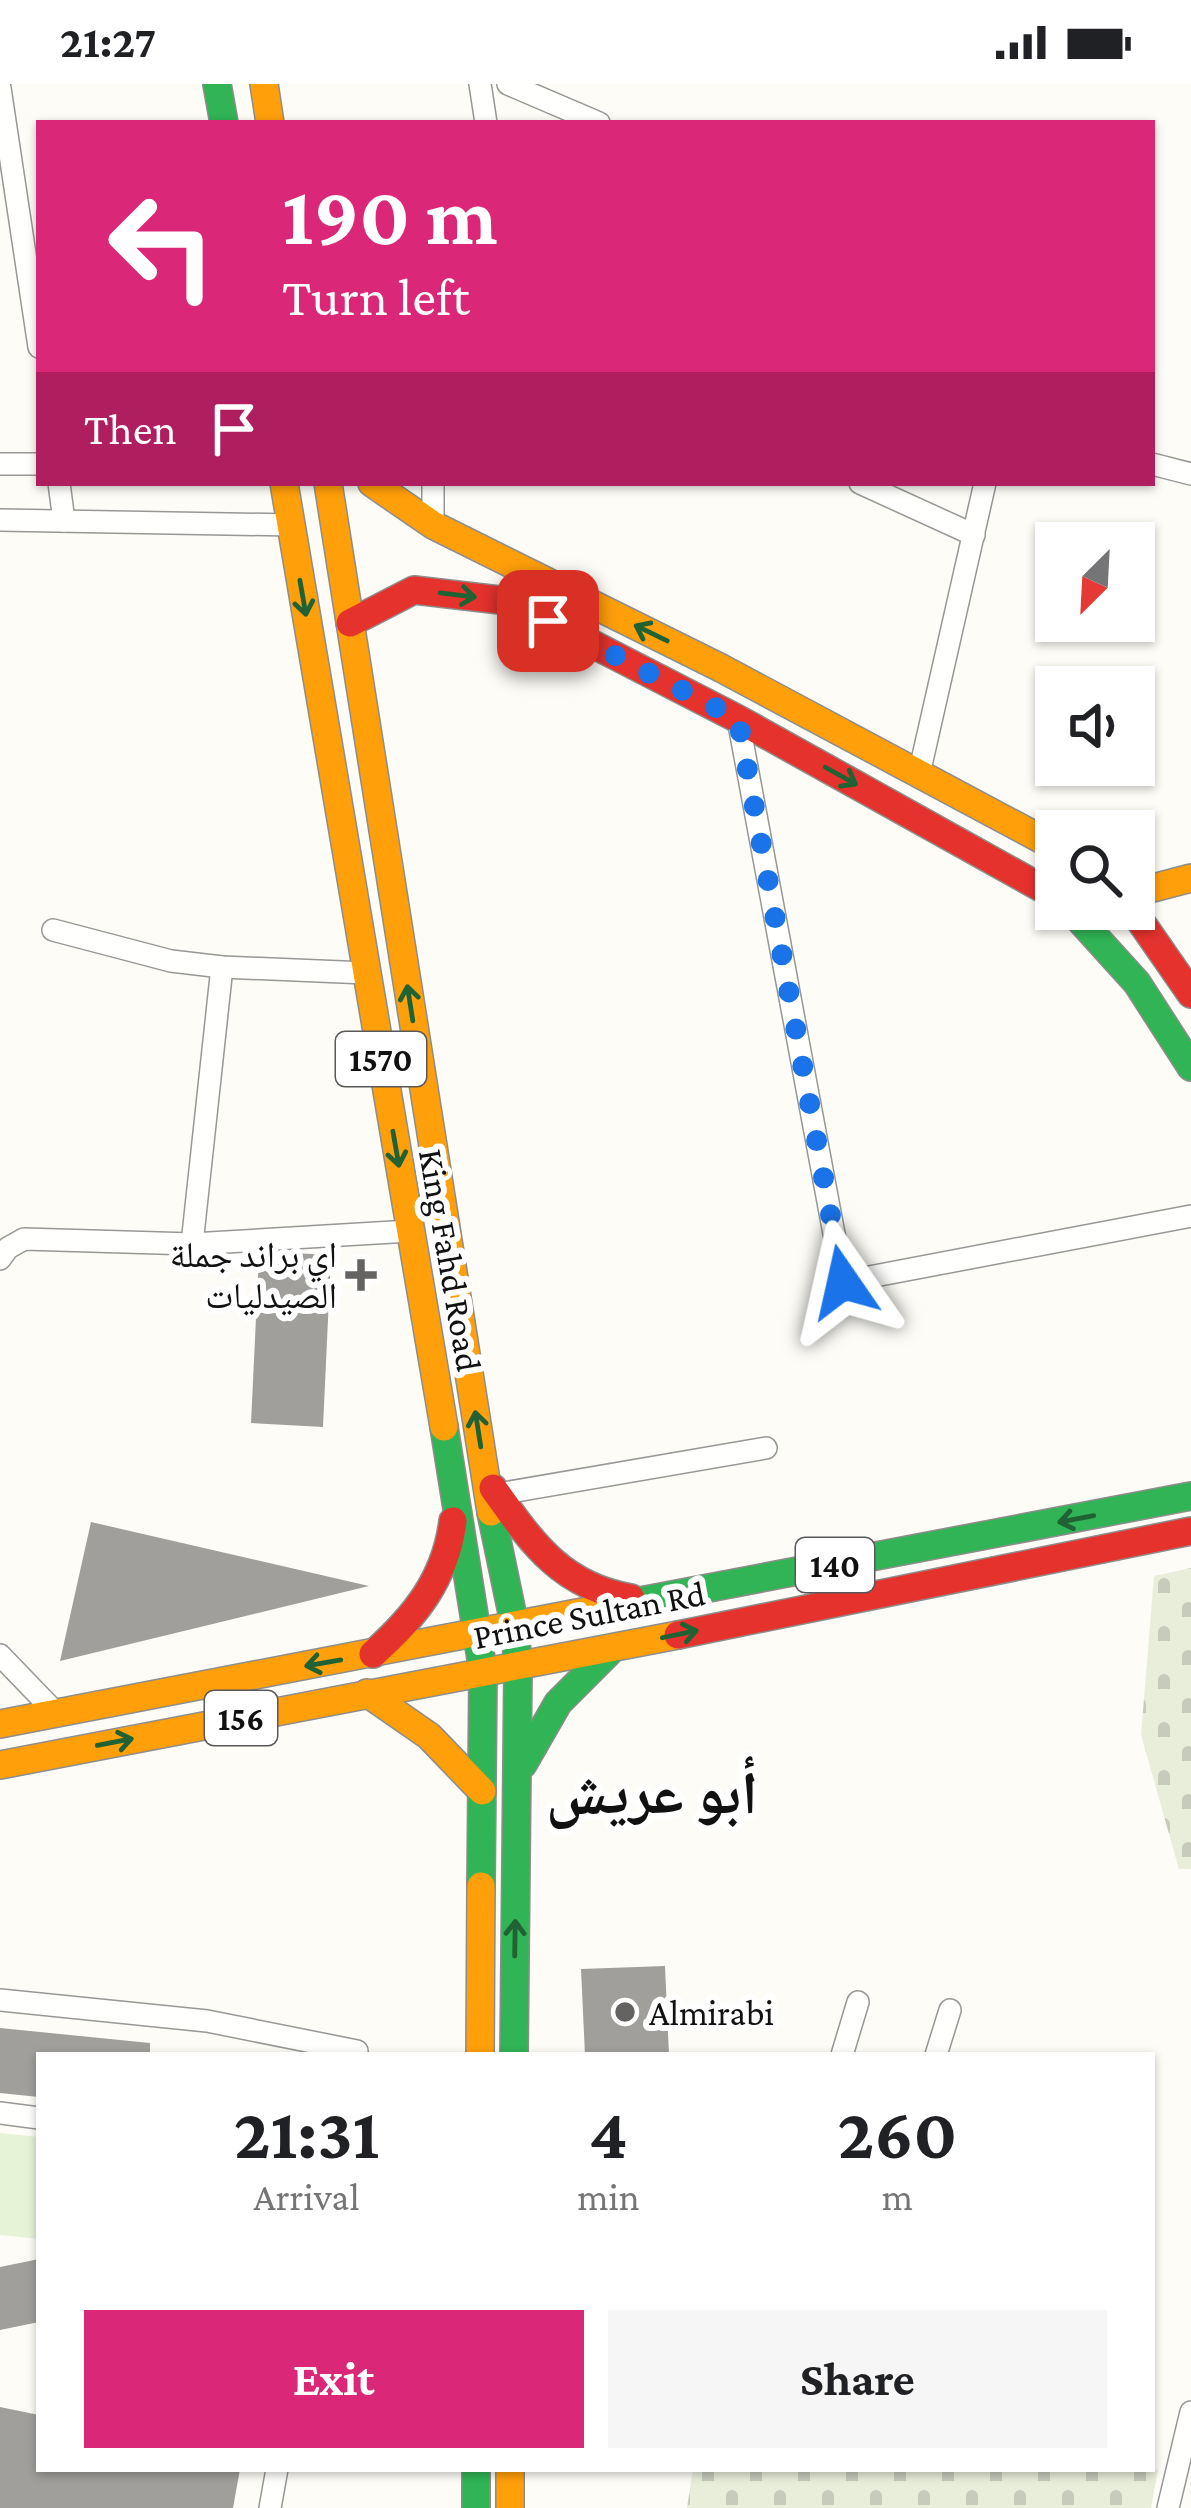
<!DOCTYPE html>
<meta charset="utf-8">
<style>
:root{--surface:#fff;--page:#f6f6f6;--text:#202124;--muted:#757577;--accent:#db2777}
body{margin:0;font-family:"Crimson Pro","Noto Naskh Arabic",serif;background:var(--page);color:var(--text);height:100vh;display:flex;flex-direction:column;font-size:45px;white-space:nowrap}
*{box-sizing:border-box;margin:0}
p{font-size:39px;color:var(--muted)}
.icon{flex:none;width:66px;height:66px;fill:none;stroke:currentColor;stroke-width:2;stroke-linecap:round;stroke-linejoin:round}
.map{position:relative;flex:1;overflow:hidden}
.side{position:absolute;left:36px;top:1968px;width:1119px;height:420px;display:flex;flex-direction:column;background:var(--surface);border-radius:0px;box-shadow:0 3px 9px #0004}
.side>*{flex:none}
.banner{position:absolute;left:36px;top:36px;width:1119px;height:366px;border-radius:0px;box-shadow:0 3px 9px #0004;background:#db2777;color:#fff;overflow:hidden}
.needle{width:78px;rotate:204deg}
.buttons{position:absolute;left:1035px;top:438px;display:grid;gap:24px}
.buttons a{display:grid;place-items:center;width:120px;height:120px;border-radius:0px;background:var(--surface);box-shadow:0 3px 9px #0004;font-size:60px}
.pin{position:absolute;display:grid;place-items:center;width:102px;height:102px;color:#fff;margin:-51px;border-radius:24px;box-shadow:0 6px 18px #0006}
.me{position:absolute;width:132px;margin:-66px;rotate:349deg;stroke-linejoin:round;filter:drop-shadow(0 0 9px #0008)}
.turn{display:flex;align-items:center;gap:42px;height:252px;padding:0 48px;font-size:54px}
.turn .icon{width:156px;height:156px;stroke-width:2.5}
.turn b{display:block;font-size:84px;line-height:102px}
.then{display:flex;align-items:center;height:114px;padding:0 48px;background:#0003;gap:24px;font-size:45px}
.eta{display:flex;justify-content:space-evenly;align-items:center;height:204px;text-align:center}
.eta b{font-size:72px;font-weight:700;line-height:84px}
.cta{display:flex;gap:24px;margin-top:auto;padding:24px 48px}
.cta a{flex:1;height:138px;border-radius:0px;background:var(--accent);color:#fff;font-size:48px;font-weight:700;line-height:138px;text-align:center}
.cta a+a{background:var(--page);color:var(--text)}
.status{display:flex;justify-content:space-between;align-items:center;height:84px;padding:0 60px;background:var(--surface);direction:ltr}
.status svg{height:33px;fill:currentColor}
.map>svg:first-child{display:block}
.cemetery{fill:url(#cemetery-stones)}
.park{fill:#e7f3d7}
.building{fill:#a19f9c}
.lines{fill:none;stroke-linecap:round;stroke-linejoin:round}
.street-casing{stroke:#979795;stroke-width:24}
.fast-casing{stroke:#8e8d8b;stroke-width:30}
.slow-casing{stroke:#8e8d8b;stroke-width:30}
.jam-casing{stroke:#8e8d8b;stroke-width:30}
.street{stroke:#fffffe;stroke-width:21}
.fast{stroke:#30b455;stroke-width:27}
.slow{stroke:#ff9f0a;stroke-width:27}
.jam{stroke:#e5322d;stroke-width:27}
.oneway{stroke:#206233}
.route{stroke:#1a73e8;stroke-width:21;stroke-dasharray:0 37.8}
.poi-dot{fill:#646362;stroke:#fff;stroke-width:4.5}
.labels{text-anchor:middle;stroke-width:12;stroke-linejoin:round;paint-order:stroke}
.shield{fill:#fff;stroke:#585858;stroke-width:3}
.shield-label{font-size:33px;font-weight:bold;fill:#111}
.poi-label{font-size:36px;fill:#111;stroke:#fff;text-anchor:end}
.street-label{font-size:36px;fill:#111;stroke:#fff}
.town-label{font-size:60px;font-weight:bold;fill:#111;stroke:#fff}
</style>
<div class="status"><b>21:27</b><svg viewBox="0 0 49 12"><path d="M0 12V9h3v3zM5 12V6h3v6zM10 12V3h3v9zM15 12V0h3v12zM26 1h20v11H26zM47 4h2v5h-2z"/></svg></div>
<div class="map">
<svg width="1191" height="2424" viewBox="0 0 1191 2424">
<defs>
<pattern id="cemetery-stones" width="16" height="16" patternUnits="userSpaceOnUse" patternTransform="scale(3)"><rect width="16" height="16" fill="#e9eedb"/><path d="M2 7V4a2 2 0 0 1 4 0v3zM10 15v-3a2 2 0 0 1 4 0v3z" fill="#c7cbbb"/></pattern>
</defs>
<rect width="100%" height="100%" fill="#fdfcf7"/>
<!-- cemetery -->
<g class="cemetery">
<path d="M 1191,1484 L 1191,1785 L 1179,1785 L 1141,1651 L 1154,1492 Z"/>
<path d="M 693,2385 L 1152,2385 L 1158,2386 L 1151,2424 L 687,2424 Z"/>
</g>
<!-- park -->
<path class="park" d="M 0,2049 L 39,2053 L 39,2155 L 0,2151 Z"/>
<!-- building -->
<g class="building">
<path d="M 292,1169 L 331,1171 L 323,1343 L 251,1339 L 259,1171 Z"/>
<path d="M 91,1438 L 369,1502 L 60,1577 Z"/>
<path d="M 665,1882 L 669,1971 L 585,1971 L 581,1885 Z"/>
<path d="M 0,1944 L 150,1959 L 150,1971 L 39,1971 L 39,2013 L 0,2009 Z"/>
<path d="M 39,2175 L 39,2238 L 0,2246 L 0,2183 Z"/>
<path d="M 0,2323 L 39,2331 L 39,2385 L 240,2385 L 233,2424 L 0,2424 Z"/>
</g>
<g class="lines">
<defs>
<g id="street">
<path d="M 480,0 L 486,39"/>
<path d="M 508,0 L 599,39"/>
<path d="M 0,4 L 39,263"/>
<path d="M 0,380 L 39,380"/>
<path d="M 1152,380 L 1191,390"/>
<path d="M 59,399 L 64,437"/>
<path d="M 433,399 L 433,441"/>
<path d="M 860,399 L 974,451"/>
<path d="M 0,436 L 291,441"/>
<path d="M 738,635 L 843,1198 L 1191,1132"/>
<path d="M 919,690 L 985,399"/>
<path d="M 53,846 L 171,877 L 222,883 L 366,889"/>
<path d="M 192,1160 L 222,883"/>
<path d="M 0,1175 L 8,1164 L 24,1155 L 192,1160 L 410,1147"/>
<path d="M 498,1410 L 766,1364"/>
<path d="M 0,1571 L 55,1628"/>
<path d="M 0,1916 L 207,1937 L 357,1967 L 356,1971"/>
<path d="M 842,1971 L 858,1918"/>
<path d="M 936,1971 L 950,1926"/>
<path d="M 0,2029 L 39,2034"/>
<path d="M 270,2424 L 277,2385"/>
<path d="M 1168,2424 L 1191,2328"/>
</g>
<g id="fast">
<path d="M 217,0 L 224,39"/>
<path d="M 1070,825 L 1137,899 L 1191,983"/>
<path d="M 444,1343 L 483,1587 L 481,1802"/>
<path d="M 491,1428 L 515,1543 L 518,1584 L 514,1971"/>
<path d="M 593,1526 L 1191,1412"/>
<path d="M 523,1680 L 558,1619 L 608,1569"/>
<path d="M 476,2385 L 476,2424"/>
</g>
<g id="slow">
<path d="M 264,0 L 270,39"/>
<path d="M 284,399 L 444,1343"/>
<path d="M 328,399 L 491,1428"/>
<path d="M 372,399 L 433,441 L 721,584 L 1056,763"/>
<path d="M 1134,809 L 1191,794"/>
<path d="M 367,1609 L 429,1652 L 482,1707"/>
<path d="M 0,1640 L 593,1526"/>
<path d="M 0,1681 L 678,1551"/>
<path d="M 480,1971 L 481,1802"/>
<path d="M 510,2385 L 510,2424"/>
</g>
<g id="jam">
<path d="M 350,539 L 414,506 L 509,517 L 738,635 L 1056,812"/>
<path d="M 1132,825 L 1191,910"/>
<path d="M 493,1404 C 532,1459 561,1502 631,1514"/>
<path d="M 678,1551 L 1191,1447"/>
<path d="M 373,1570 C 415,1533 446,1494 453,1437"/>
</g>
</defs>
<!-- street casing -->
<use href="#street" class="street-casing"/>
<!-- fast casing -->
<use href="#fast" class="fast-casing"/>
<!-- slow casing -->
<use href="#slow" class="slow-casing"/>
<!-- jam casing -->
<use href="#jam" class="jam-casing"/>
<!-- street -->
<use href="#street" class="street"/>
<!-- fast -->
<use href="#fast" class="fast"/>
<!-- slow -->
<use href="#slow" class="slow"/>
<!-- jam -->
<use href="#jam" class="jam"/>
</g>
<!-- one-way arrows -->
<defs><path id="oneway-shaft" d="M-6 0H5M1.5-3L5.5 0L1.5 3" fill="none" stroke-width="1.6" stroke-linecap="round" stroke-linejoin="round" transform="scale(3)"/></defs>
<g class="oneway">
<use href="#oneway-shaft" transform="translate(458 511) rotate(7)"/>
<use href="#oneway-shaft" transform="translate(303 514) rotate(80)"/>
<use href="#oneway-shaft" transform="translate(651 549) rotate(-154)"/>
<use href="#oneway-shaft" transform="translate(841 692) rotate(29)"/>
<use href="#oneway-shaft" transform="translate(410 919) rotate(-99)"/>
<use href="#oneway-shaft" transform="translate(396 1065) rotate(80)"/>
<use href="#oneway-shaft" transform="translate(478 1345) rotate(-99)"/>
<use href="#oneway-shaft" transform="translate(1076 1435) rotate(169)"/>
<use href="#oneway-shaft" transform="translate(680 1550) rotate(-12)"/>
<use href="#oneway-shaft" transform="translate(323 1579) rotate(170)"/>
<use href="#oneway-shaft" transform="translate(115 1658) rotate(-11)"/>
<use href="#oneway-shaft" transform="translate(515 1854) rotate(-89)"/>
</g>
<g class="lines">
<!-- route -->
<path class="route" d="M 548,537 L 738,635 L 843,1198"/>
</g>
<!-- markers -->
<g class="poi-dot">
<path d="M355 1173h12v12h12v12h-12v12h-12v-12h-12v-12h12z"/>
<circle cx="625" cy="1928" r="12"/>
</g>
<g class="labels">
<!-- shield labels -->
<g class="shield">
<rect x="336" y="948" width="90" height="54" rx="9"/>
<rect x="796" y="1454" width="78" height="54" rx="9"/>
<rect x="205" y="1607" width="72" height="54" rx="9"/>
</g>
<g class="shield-label">
<text x="381" y="987">1570</text>
<text x="835" y="1493">140</text>
<text x="241" y="1646">156</text>
</g>
<!-- poi labels -->
<g class="poi-label">
<text x="337" y="1183">اي براند جملة<tspan x="337" dy="41">الصيدليات</tspan></text>
<text x="649" y="1941" text-anchor="start">Almirabi</text>
</g>
<!-- street labels -->
<g class="street-label">
<text transform="translate(451 1176) rotate(80)" y="13">King Fahd Road</text>
<text transform="translate(589 1530) rotate(-11)" y="13">Prince Sultan Rd</text>
</g>
<!-- town labels -->
<g class="town-label">
<text x="652" y="1730">أبو عريش</text>
</g>
</g>
</svg>
<div class="buttons">
<a><svg class="needle" viewBox="-14 -14 28 28"><path d="M0-13l5 13h-10z" fill="#e53935"/><path d="M0 13l5-13h-10z" fill="#757577"/></svg></a>
<a><svg class="icon" aria-label="sound" viewBox="0 0 24 24"><path d="M4 9h4l5-4v14l-5-4H4zM17 9q2 3 0 6"/></svg></a>
<a><svg class="icon" aria-label="search" viewBox="0 0 24 24"><circle cx="10" cy="10" r="6"/><path d="M15 15l6 6"/></svg></a>
</div>
<div class="pin" style="left:548px;top:537px;background:#d93025"><svg class="icon" aria-label="arrive" viewBox="0 0 24 24"><path d="M6 21V4h12l-3 4 3 4H6"/></svg></div>
<svg class="me" style="left:843px;top:1198px" viewBox="-20 -20 40 40"><path d="M0-17L14 15 0 8-14 15z" fill="#1a73e8" stroke="#fff" stroke-width="4"/></svg>
<div class="banner">
<div class="turn"><svg class="icon" aria-label="left" viewBox="0 0 24 24"><path d="M17 20v-9H6M10 6l-5 5 5 5"/></svg><div><b>190 m</b>Turn left</div></div>
<div class="then">Then<svg class="icon" aria-label="arrive" viewBox="0 0 24 24"><path d="M6 21V4h12l-3 4 3 4H6"/></svg></div>
</div>
<section class="side">
<div class="eta">
<div><b>21:31</b><p>Arrival</p></div>
<div><b>4</b><p>min</p></div>
<div><b>260</b><p>m</p></div>
</div>
<div class="cta"><a>Exit</a><a>Share</a></div>
</section>
</div>
